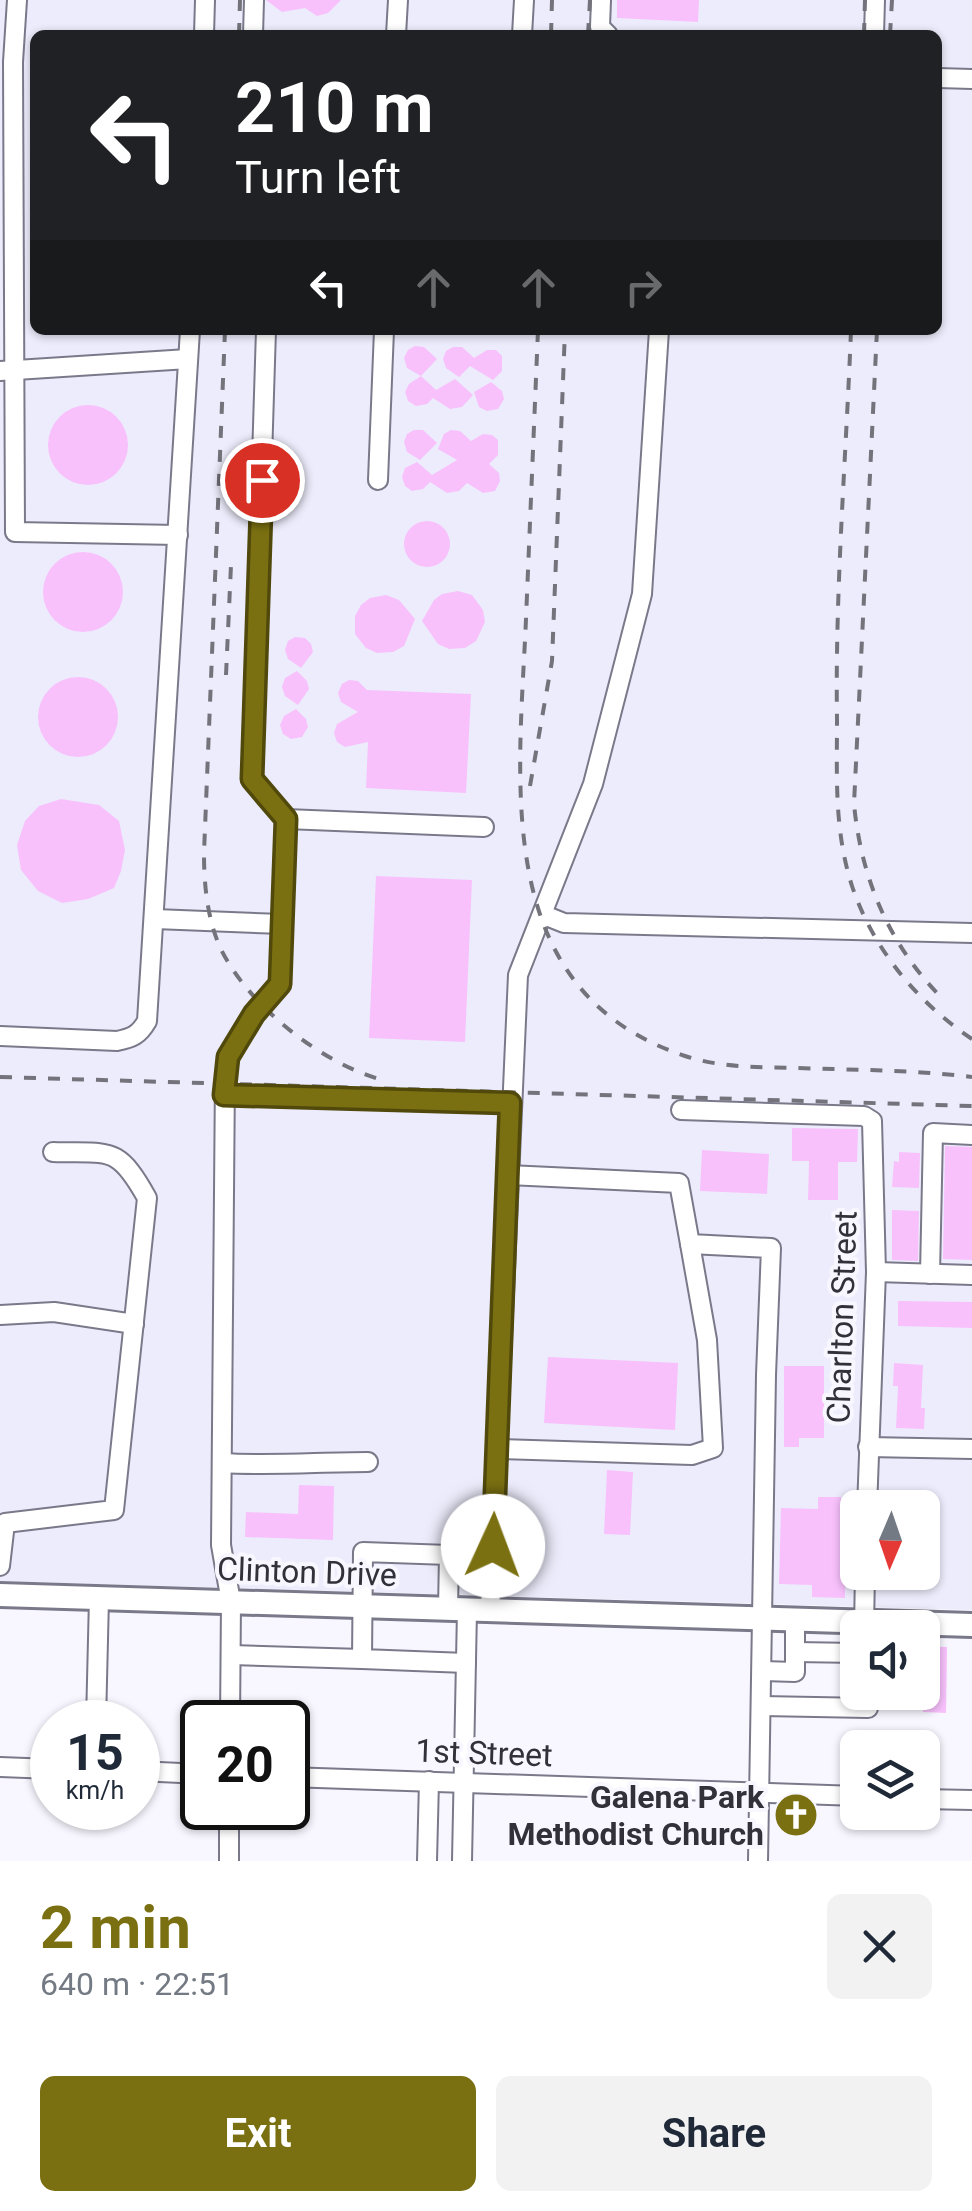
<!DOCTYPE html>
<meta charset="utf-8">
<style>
:root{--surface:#fff;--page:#f2f2f3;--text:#1f2937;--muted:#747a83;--accent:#7b7011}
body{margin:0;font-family:Roboto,sans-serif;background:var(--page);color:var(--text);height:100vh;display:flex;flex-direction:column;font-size:38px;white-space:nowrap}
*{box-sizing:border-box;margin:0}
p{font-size:32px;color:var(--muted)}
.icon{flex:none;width:55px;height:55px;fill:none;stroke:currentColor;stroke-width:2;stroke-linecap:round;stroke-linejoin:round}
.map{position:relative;height:1861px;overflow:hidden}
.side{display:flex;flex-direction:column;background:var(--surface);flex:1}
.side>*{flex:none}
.banner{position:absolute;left:30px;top:30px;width:912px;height:305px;border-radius:15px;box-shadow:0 2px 8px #0004;background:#202124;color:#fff;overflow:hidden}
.needle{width:65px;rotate:182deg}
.tools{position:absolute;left:840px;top:1490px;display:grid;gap:20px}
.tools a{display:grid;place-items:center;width:100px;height:100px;border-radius:15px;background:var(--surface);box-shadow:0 2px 8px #0004;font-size:50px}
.speed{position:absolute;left:30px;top:1700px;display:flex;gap:20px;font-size:50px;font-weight:700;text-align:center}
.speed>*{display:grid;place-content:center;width:130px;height:130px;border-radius:50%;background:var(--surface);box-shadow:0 2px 8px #0004;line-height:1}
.speed small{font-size:25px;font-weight:400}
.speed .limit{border:5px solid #111;border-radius:15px;background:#fff;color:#111}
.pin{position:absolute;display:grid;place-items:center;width:85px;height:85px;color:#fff;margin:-42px;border:5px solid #fff;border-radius:50%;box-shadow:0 2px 10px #0007}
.me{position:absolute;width:110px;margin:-55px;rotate:2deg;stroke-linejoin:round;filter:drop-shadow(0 0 8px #0008)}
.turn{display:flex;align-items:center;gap:35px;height:210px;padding:0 40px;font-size:45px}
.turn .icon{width:130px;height:130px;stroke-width:2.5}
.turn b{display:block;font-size:70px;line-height:85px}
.lanes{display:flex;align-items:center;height:95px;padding:0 40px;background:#0003;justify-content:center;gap:50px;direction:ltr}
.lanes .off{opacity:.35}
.round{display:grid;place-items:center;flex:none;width:105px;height:105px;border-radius:15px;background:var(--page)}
.head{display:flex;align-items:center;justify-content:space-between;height:170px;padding:0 40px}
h1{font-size:60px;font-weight:700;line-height:75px;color:var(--accent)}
.action{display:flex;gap:20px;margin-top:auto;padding:20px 40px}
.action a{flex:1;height:115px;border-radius:15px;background:var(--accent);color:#fff;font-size:40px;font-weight:700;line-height:115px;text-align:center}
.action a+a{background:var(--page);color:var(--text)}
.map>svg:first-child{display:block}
.built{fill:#edecfc;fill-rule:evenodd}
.building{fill:#f8c1fc}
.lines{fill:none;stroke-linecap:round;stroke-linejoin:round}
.minor-casing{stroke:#7a798a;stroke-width:22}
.major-casing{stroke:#7a798a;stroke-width:28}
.minor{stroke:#fff;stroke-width:18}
.major{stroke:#fff;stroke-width:22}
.rail{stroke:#74737b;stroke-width:4;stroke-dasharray:12 12;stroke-linecap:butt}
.route-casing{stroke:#50490b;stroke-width:25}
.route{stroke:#7b7011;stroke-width:18}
.labels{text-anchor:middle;stroke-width:8;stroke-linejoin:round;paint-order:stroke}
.street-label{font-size:32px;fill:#323139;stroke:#f8f7ff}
.poi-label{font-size:32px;font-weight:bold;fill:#323139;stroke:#f8f7ff;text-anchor:end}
</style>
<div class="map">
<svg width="972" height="1861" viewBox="0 0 972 1861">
<rect width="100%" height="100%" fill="#f8f7ff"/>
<!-- built -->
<path class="built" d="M 0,0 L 972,0 L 972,1610 L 0,1581 ZM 35,35 L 938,35 L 938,330 L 35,330 ZM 858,1508 L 922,1508 L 922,1572 L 858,1572 Z"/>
<!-- building -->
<g class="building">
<path d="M 266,0 L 341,0 L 328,13 L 317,16 L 305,8 L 282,12 Z"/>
<path d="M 617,0 L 699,0 L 698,22 L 617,18 Z"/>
<path d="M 415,346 L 424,347 L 437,359 L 421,376 L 407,368 L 404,358 L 408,350 Z"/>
<path d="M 453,347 L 462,347 L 474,358 L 487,350 L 496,350 L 502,356 L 502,371 L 493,380 L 470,366 L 459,377 L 446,368 L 443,359 L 446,351 Z"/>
<path d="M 421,376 L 436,390 L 455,379 L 473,395 L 462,407 L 450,409 L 433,398 L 427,404 L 416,406 L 408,401 L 405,392 L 409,384 Z"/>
<path d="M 491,382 L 502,391 L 504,399 L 498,409 L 487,411 L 479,407 L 474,392 Z"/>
<circle cx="88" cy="445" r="40"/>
<path d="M 414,430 L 423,430 L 437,443 L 420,460 L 407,452 L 404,442 L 407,434 Z"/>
<path d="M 451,430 L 460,431 L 471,441 L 483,434 L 492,435 L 498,440 L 498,455 L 489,464 L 499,473 L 500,481 L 495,491 L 483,493 L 467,483 L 459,491 L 447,493 L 430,482 L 423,489 L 412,491 L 405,486 L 402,477 L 405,468 L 417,462 L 432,475 L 457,460 L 438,449 L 444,434 Z"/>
<circle cx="427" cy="544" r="23"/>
<circle cx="83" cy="592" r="40"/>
<path d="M 458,591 L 472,595 L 483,610 L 485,622 L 476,641 L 465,648 L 449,649 L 438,644 L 422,621 L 434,600 L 442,594 Z"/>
<path d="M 386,595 L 399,600 L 415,619 L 404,646 L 393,652 L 377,653 L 366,648 L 355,634 L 355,616 L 361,605 L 370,598 Z"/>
<path d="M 295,637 L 305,638 L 311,644 L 313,652 L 301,668 L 288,659 L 285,650 L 288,641 Z"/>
<path d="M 297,671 L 307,681 L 309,689 L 298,705 L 285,696 L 282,687 L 285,678 Z"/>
<circle cx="78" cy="717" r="40"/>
<path d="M 349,680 L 358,681 L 367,690 L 471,694 L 466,793 L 366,788 L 368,742 L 345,747 L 337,742 L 334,733 L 337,724 L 358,712 L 341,702 L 338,693 L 342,684 Z"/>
<path d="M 296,709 L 306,719 L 308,727 L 302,737 L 291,739 L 283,734 L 280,725 L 284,716 Z"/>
<path d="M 61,799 L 99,805 L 119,821 L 125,850 L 121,871 L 114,888 L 88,899 L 62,903 L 38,891 L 21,870 L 17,845 L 25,821 L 39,806 Z"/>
<path d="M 376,876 L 472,880 L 465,1042 L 369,1038 Z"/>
<path d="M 792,1128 L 858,1129 L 857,1162 L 838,1162 L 838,1200 L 808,1200 L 809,1161 L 792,1161 Z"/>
<path d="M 945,1146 L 972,1147 L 972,1260 L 943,1259 Z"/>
<path d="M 702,1150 L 769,1154 L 767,1194 L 700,1191 Z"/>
<path d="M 899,1152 L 920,1153 L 919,1188 L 892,1187 L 894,1161 L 899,1162 Z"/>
<path d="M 892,1210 L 919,1211 L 918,1261 L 892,1260 Z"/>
<path d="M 898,1301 L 972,1302 L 972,1328 L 898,1326 Z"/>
<path d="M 548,1357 L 678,1363 L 675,1430 L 544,1423 Z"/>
<path d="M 894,1363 L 923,1365 L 921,1408 L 925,1408 L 924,1429 L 896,1428 L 898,1386 L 893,1386 Z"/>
<path d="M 784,1366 L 824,1366 L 824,1438 L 799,1438 L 799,1447 L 784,1447 Z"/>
<path d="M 607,1470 L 633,1472 L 630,1535 L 604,1534 Z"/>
<path d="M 299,1485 L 334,1486 L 333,1540 L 245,1537 L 246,1512 L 298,1514 Z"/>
<path d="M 818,1497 L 841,1497 L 840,1537 L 846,1537 L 845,1598 L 812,1597 L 812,1585 L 779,1584 L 781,1508 L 818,1509 Z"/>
<path d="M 924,1646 L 947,1647 L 946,1713 L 923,1712 Z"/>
</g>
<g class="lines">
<defs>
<g id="minor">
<path d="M 17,0 L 13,62 L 15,532 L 178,535"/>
<path d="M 601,0 L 600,27 L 608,35"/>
<path d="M 204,35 L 205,0"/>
<path d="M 253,35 L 254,0"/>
<path d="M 396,35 L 398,0"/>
<path d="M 522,35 L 524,0"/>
<path d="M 874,35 L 875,0"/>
<path d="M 938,78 L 972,79"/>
<path d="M 0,371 L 188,359"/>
<path d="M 378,480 L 384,330"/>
<path d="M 286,819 L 484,827"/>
<path d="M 544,915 L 564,923 L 972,933"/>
<path d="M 155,919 L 282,924"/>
<path d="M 0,1036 L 117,1041 C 132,1038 139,1035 147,1021 L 190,330"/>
<path d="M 224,1095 L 510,1103"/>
<path d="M 681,1110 L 864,1116 L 872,1121 L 876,1272 L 867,1508"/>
<path d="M 508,1175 L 679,1183 L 690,1244 L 771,1248 L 766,1375 L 758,1861"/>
<path d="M 876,1272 L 972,1275"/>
<path d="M 930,1274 L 933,1133 L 972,1135"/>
<path d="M 0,1315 L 54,1312 L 134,1324"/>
<path d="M 868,1447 L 972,1449"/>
<path d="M 497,1449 L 692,1455 L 713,1448 L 707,1340 L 690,1244"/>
<path d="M 222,1463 C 271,1466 319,1462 368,1462"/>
<path d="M 0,1566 L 5,1523 L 114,1510 L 147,1198 C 117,1144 110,1154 53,1152"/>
<path d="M 448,1609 L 449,1555 L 363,1552 L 362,1659 L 466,1663"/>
<path d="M 490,1610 L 518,975 L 593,784 L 642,594 L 659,330"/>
<path d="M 864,1628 L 865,1572"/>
<path d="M 795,1652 L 858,1653"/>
<path d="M 231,1655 L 362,1659"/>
<path d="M 763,1671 L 795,1672 L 795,1620"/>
<path d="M 762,1706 L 868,1708 L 867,1692"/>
<path d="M 96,1722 L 99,1598"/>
<path d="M 230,1722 L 231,1602 L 221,1545 L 225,1075 L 229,1057 L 255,1014 L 280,984 L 286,819 L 252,779 L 266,330"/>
<path d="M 0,1767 L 52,1769"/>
<path d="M 138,1771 L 202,1774"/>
<path d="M 288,1777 L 858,1796"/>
<path d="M 922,1799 L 972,1800"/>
<path d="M 229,1861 L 229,1808"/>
<path d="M 427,1861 L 429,1781"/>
<path d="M 462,1861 L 467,1610"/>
</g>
<path id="major" d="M 0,1595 L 972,1625"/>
</defs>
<!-- minor casing -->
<use href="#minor" class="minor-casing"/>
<!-- major casing -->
<use href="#major" class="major-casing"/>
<!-- minor -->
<use href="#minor" class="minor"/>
<!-- major -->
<use href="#major" class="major"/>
<!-- rail -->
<g class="rail">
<path d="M 239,35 L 240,0"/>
<path d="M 551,35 L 552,0"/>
<path d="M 588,35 L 590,0"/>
<path d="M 864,35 L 865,0"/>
<path d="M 890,35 L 892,0"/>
<path d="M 225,330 L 204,853 C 204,884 207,916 219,945 C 245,1003 321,1064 383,1080"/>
<path d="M 538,330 C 534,426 530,522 526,619 C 519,782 489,991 685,1056 C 721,1068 760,1067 797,1068 C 856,1070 914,1070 972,1077"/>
<path d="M 851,330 C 846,459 835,590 837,719 C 837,777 834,830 852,886 C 873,949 917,1002 972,1039"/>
<path d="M 877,330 L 854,804 C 861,877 888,943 940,996"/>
<path d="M 226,675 L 231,565"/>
<path d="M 530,786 L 552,661 L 565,330"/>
<path d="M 0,1077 L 972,1106"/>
</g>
</g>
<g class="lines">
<defs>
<path id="route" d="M 262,480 L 252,779 L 286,819 L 280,984 L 254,1014 L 228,1057 L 224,1095 L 510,1103 L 493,1546"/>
</defs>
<!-- route casing -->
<use href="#route" class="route-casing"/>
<!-- route -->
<use href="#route" class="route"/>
</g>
<!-- icons -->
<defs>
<symbol id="church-disc" viewBox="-11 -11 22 22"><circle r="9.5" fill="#7b7011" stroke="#f8f7ff"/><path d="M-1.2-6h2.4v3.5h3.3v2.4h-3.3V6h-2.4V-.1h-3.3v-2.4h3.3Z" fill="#fff"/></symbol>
</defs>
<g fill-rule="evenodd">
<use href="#church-disc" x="771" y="1790" width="50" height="50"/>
</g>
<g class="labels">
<!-- street labels -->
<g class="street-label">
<text transform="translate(842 1317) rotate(-88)" y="11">Charlton Street</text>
<text transform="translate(307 1572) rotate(2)" y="11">Clinton Drive</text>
<text transform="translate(484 1753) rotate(2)" y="11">1st Street</text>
</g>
<!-- poi labels -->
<g class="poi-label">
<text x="764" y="1808">Galena Park<tspan x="764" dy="37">Methodist Church</tspan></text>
</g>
</g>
</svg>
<div class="tools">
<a><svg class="needle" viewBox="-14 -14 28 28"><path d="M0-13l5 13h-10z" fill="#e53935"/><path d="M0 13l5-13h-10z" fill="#747a83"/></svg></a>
<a><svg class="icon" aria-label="sound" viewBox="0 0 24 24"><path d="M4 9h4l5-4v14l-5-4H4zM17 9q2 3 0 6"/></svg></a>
<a><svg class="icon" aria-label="layers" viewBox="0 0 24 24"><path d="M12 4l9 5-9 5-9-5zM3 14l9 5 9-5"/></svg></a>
</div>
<div class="speed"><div>15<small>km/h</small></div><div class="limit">20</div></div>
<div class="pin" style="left:262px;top:480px;background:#d93025"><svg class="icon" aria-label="arrive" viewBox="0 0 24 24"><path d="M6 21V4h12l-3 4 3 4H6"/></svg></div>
<svg class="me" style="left:493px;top:1546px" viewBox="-20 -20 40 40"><circle r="19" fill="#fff"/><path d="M0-13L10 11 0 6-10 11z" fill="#7b7011"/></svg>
<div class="banner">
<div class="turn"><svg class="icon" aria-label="left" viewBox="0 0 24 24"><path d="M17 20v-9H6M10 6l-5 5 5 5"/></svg><div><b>210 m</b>Turn left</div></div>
<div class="lanes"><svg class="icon" aria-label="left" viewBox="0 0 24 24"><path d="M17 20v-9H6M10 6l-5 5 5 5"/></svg><svg class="icon off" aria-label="ahead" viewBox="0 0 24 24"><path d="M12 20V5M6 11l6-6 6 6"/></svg><svg class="icon off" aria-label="ahead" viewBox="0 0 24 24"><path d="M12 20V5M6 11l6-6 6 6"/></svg><svg class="icon off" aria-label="right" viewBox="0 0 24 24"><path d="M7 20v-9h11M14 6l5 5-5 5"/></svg></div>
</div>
</div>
<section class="side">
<div class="head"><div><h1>2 min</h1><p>640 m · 22:51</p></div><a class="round"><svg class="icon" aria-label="close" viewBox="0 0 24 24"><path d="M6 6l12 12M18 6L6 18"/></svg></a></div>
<div class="action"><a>Exit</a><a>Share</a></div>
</section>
